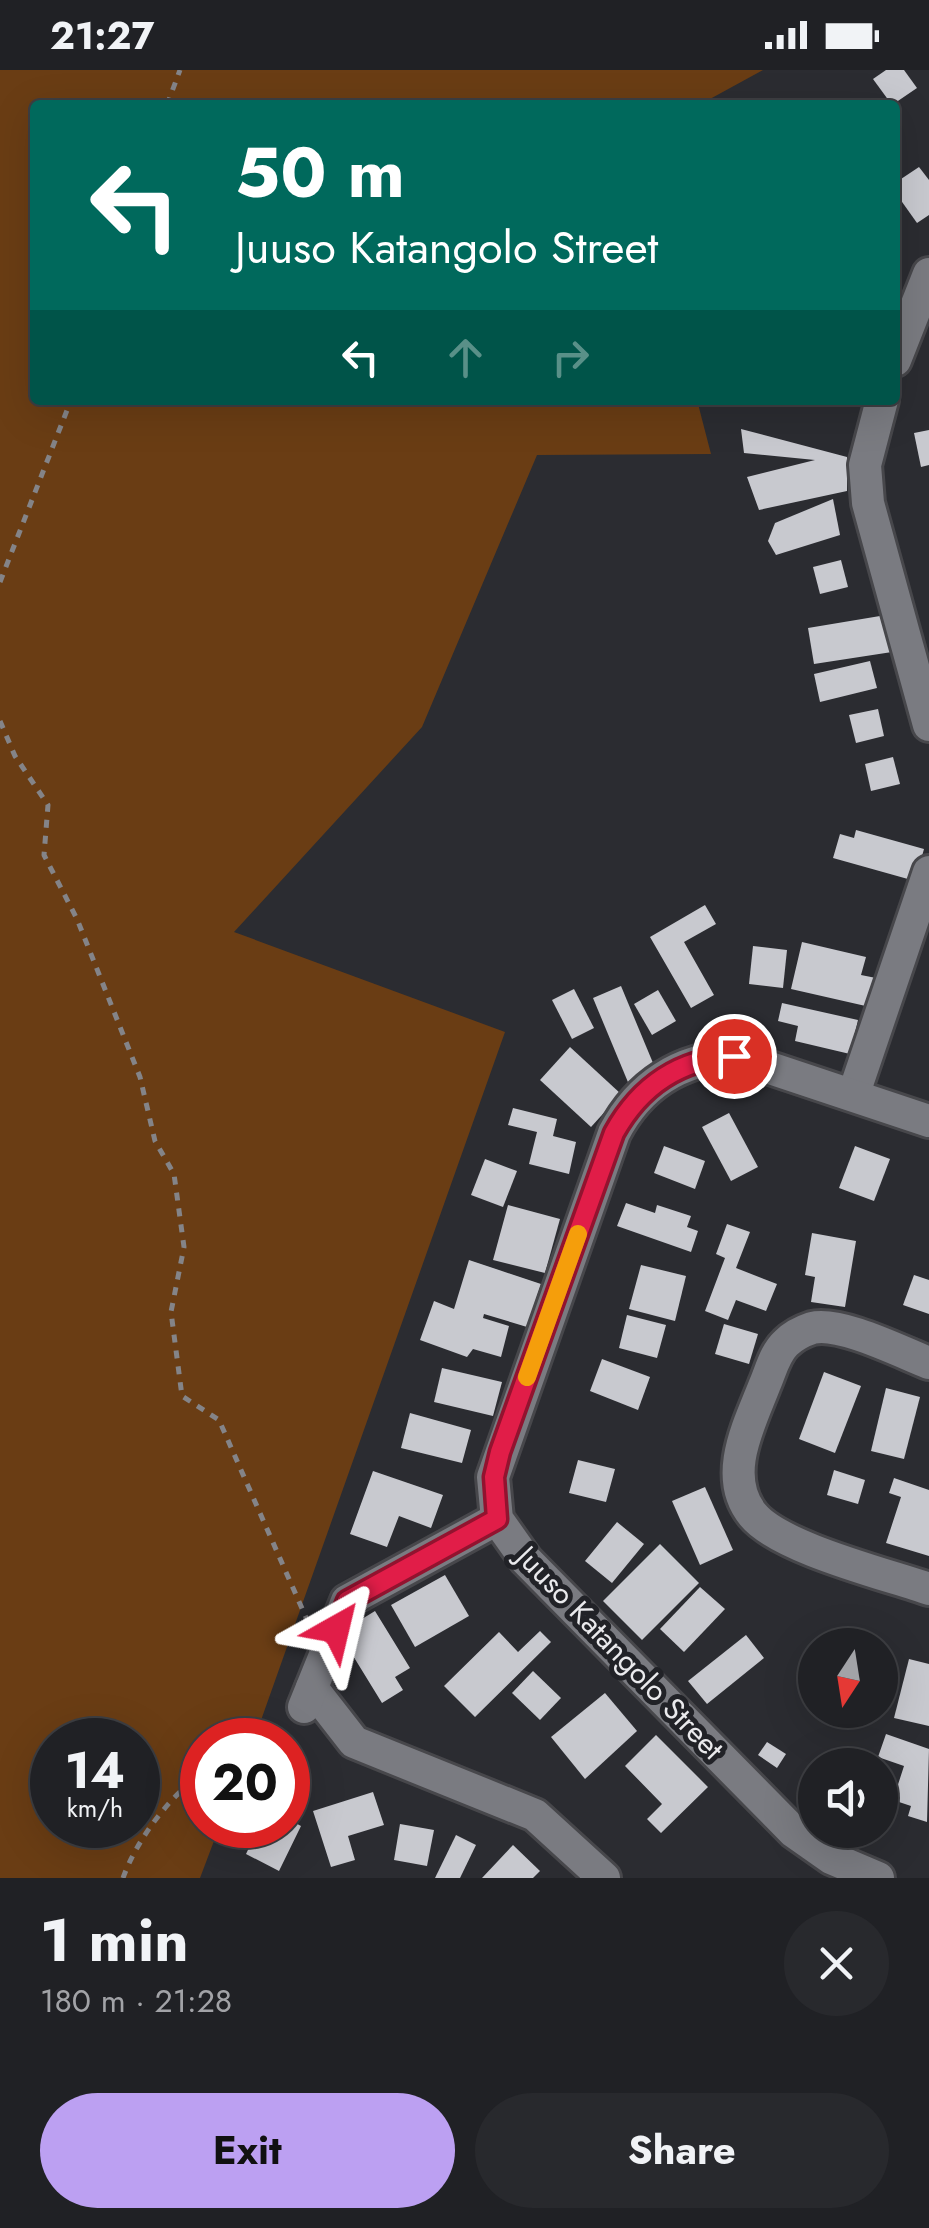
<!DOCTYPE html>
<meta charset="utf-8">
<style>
:root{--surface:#202125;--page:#28292d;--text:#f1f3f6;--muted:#a2a3a7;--line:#3d3e42;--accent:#bca0f2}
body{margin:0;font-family:Jost,sans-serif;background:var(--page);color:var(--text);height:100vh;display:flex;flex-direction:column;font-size:38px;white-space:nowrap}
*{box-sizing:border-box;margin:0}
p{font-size:32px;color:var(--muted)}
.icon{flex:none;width:55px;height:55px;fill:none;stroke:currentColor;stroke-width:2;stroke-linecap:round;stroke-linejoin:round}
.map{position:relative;height:1808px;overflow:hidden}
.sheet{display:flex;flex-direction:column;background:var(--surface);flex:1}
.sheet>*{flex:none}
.guide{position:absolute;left:30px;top:30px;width:870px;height:305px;border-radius:10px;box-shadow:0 10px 40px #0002,0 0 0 2px var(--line);background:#00695c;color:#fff;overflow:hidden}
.needle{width:65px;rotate:192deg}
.tools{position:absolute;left:798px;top:1558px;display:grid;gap:20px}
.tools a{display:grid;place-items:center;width:100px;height:100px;border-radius:50%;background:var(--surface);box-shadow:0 10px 40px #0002,0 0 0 2px var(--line);font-size:50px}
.speed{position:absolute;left:30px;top:1648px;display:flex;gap:20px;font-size:50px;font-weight:700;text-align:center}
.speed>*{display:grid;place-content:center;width:130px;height:130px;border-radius:50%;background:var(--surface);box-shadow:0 10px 40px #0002,0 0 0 2px var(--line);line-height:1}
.speed small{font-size:25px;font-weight:400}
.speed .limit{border:15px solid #d22;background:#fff;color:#111}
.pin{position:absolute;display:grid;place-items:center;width:85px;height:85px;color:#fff;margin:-42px;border:5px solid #fff;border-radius:50%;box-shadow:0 2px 10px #0007}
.me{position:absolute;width:110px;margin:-55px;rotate:37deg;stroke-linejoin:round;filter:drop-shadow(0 0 8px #0008)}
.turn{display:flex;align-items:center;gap:35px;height:210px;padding:0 40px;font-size:45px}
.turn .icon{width:130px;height:130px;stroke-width:2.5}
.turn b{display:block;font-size:70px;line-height:85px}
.lanes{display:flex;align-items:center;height:95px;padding:0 40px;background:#0003;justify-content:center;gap:50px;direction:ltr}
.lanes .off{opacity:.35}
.round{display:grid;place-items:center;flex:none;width:105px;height:105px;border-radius:52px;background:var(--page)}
.summary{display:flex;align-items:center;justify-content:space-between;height:170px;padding:0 40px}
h1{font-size:60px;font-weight:700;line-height:75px}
.action{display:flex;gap:20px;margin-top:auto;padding:20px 40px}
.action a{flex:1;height:115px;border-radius:60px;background:var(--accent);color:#111;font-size:40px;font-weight:700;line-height:115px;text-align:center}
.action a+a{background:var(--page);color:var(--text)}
.status{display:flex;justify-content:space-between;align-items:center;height:70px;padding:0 50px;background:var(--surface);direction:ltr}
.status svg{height:28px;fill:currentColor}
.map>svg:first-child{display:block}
.green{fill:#6a3d14;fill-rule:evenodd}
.building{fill:#c8c9cf}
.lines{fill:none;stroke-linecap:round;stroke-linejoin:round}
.minor-casing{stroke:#47474b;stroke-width:38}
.path{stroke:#848488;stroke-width:5;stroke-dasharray:8 8;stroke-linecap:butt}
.minor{stroke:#7a7b81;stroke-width:32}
.route-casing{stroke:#92132f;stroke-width:25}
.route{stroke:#e11d48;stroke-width:18}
.slow{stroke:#f59e0b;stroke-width:18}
.labels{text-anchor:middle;stroke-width:10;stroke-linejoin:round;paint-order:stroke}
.street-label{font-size:30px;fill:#eaeaed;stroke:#212227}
</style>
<div class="status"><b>21:27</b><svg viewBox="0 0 49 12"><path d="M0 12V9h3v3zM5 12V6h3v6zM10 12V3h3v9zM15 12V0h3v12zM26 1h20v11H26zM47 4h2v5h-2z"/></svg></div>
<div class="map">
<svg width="929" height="1808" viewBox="0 0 929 1808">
<rect width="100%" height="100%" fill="#2b2c31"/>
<!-- green -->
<path class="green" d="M 0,0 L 763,0 L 699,35 L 35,35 L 35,330 L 697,330 L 711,384 L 537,385 L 422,657 L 234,862 L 505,962 L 254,1670 L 202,1670 L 202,1755 L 220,1755 L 200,1808 L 0,1808 ZM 52,1670 L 138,1670 L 138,1755 L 52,1755 Z"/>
<!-- building -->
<g class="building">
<path d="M 886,0 L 904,0 L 917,18 L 892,35 L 873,9 Z"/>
<path d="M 919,97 L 929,110 L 929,145 L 917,153 L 895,122 L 895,113 Z"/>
<path d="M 741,359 L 847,387 L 847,421 L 759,440 L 747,407 L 815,390 L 744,383 Z"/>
<path d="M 929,360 L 929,395 L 921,397 L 914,363 Z"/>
<path d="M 833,429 L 840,465 L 776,485 L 768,471 L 775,453 Z"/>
<path d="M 841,490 L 848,517 L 820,524 L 813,497 Z"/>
<path d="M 886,545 L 892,582 L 814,594 L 808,558 Z"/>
<path d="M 870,591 L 877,618 L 820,632 L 814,604 Z"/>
<path d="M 878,639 L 884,666 L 856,673 L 849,645 Z"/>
<path d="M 893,687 L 900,714 L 871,721 L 865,694 Z"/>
<path d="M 856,760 L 924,779 L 915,811 L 833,788 L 840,764 L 854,768 Z"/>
<path d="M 705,835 L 716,854 L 684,872 L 714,925 L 691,938 L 650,867 Z"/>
<path d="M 802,872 L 866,887 L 861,905 L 876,908 L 870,937 L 791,919 Z"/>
<path d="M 753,876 L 787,880 L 783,918 L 749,914 Z"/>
<path d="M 621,916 L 658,1005 L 630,1017 L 593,928 Z"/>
<path d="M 574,919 L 594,958 L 572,969 L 552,930 Z"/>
<path d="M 658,920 L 676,951 L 652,965 L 634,934 Z"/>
<path d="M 782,933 L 858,950 L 850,984 L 795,971 L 798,956 L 778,951 Z"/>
<path d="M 570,977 L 621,1024 L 591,1057 L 540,1010 Z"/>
<path d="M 513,1038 L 557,1049 L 553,1066 L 576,1072 L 569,1104 L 529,1094 L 537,1062 L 508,1055 Z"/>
<path d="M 729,1043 L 758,1097 L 731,1111 L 702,1057 Z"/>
<path d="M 664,1076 L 705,1091 L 695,1119 L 654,1103 Z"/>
<path d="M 855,1076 L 890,1089 L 874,1131 L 839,1118 Z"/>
<path d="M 485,1089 L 517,1101 L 503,1137 L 471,1125 Z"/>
<path d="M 626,1133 L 655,1143 L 657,1135 L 691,1146 L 687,1157 L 698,1161 L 691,1182 L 617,1156 Z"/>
<path d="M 508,1135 L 560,1149 L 545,1203 L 493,1190 Z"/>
<path d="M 727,1154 L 750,1162 L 736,1198 L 777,1214 L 766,1241 L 736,1230 L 728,1250 L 705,1241 L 725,1188 L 716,1184 Z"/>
<path d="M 812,1163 L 856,1171 L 845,1237 L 811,1232 L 815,1207 L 805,1205 Z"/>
<path d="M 469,1190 L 541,1214 L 527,1257 L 484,1244 L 483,1248 L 509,1256 L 501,1287 L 473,1279 L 467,1287 L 420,1270 L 434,1231 L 454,1239 Z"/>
<path d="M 641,1195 L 686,1206 L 675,1251 L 629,1239 Z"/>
<path d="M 914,1205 L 929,1210 L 929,1244 L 903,1235 Z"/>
<path d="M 627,1245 L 666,1255 L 657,1288 L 619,1278 Z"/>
<path d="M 724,1254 L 758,1264 L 749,1294 L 715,1284 Z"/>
<path d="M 602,1289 L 650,1307 L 638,1340 L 590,1321 Z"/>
<path d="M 442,1298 L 502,1312 L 493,1346 L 434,1332 Z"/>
<path d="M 824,1302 L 861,1316 L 835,1383 L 799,1369 Z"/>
<path d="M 886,1318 L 920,1327 L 904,1389 L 871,1381 Z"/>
<path d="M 410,1343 L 471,1360 L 462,1393 L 401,1378 Z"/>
<path d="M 578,1390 L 615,1399 L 606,1432 L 569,1423 Z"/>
<path d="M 834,1400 L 865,1410 L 858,1434 L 827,1425 Z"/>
<path d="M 373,1401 L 443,1425 L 431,1458 L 399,1446 L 387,1477 L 350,1464 Z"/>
<path d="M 894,1408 L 929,1420 L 929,1486 L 886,1473 L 901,1427 L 889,1423 Z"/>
<path d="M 705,1417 L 733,1480 L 700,1495 L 672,1431 Z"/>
<path d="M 617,1452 L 644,1474 L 612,1513 L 585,1491 Z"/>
<path d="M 660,1474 L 699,1513 L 642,1570 L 603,1531 Z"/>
<path d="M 445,1505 L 469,1546 L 415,1577 L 391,1535 Z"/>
<path d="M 700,1517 L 725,1539 L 684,1582 L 660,1559 Z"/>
<path d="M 375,1541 L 410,1598 L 395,1607 L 403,1620 L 382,1633 L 339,1563 Z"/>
<path d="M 540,1561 L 551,1572 L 475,1647 L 444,1616 L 499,1562 L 518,1582 Z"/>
<path d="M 746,1565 L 764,1588 L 707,1634 L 688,1611 Z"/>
<path d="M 909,1589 L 929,1594 L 929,1656 L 894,1648 Z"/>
<path d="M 533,1601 L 561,1628 L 540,1650 L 512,1623 Z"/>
<path d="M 605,1623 L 637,1661 L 585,1709 L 551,1667 Z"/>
<path d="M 886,1664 L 929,1679 L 927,1752 L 908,1746 L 911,1736 L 893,1730 L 904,1696 L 878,1687 Z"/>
<path d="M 656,1665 L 708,1717 L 661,1763 L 647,1749 L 662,1734 L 625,1696 Z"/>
<path d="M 767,1672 L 786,1684 L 777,1698 L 758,1685 Z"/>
<path d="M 373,1722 L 384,1755 L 348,1766 L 355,1790 L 331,1797 L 313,1741 Z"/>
<path d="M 288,1749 L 301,1756 L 279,1801 L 246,1784 L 260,1755 L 288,1755 Z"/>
<path d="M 400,1754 L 434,1760 L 427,1796 L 394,1790 Z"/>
<path d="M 456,1765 L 476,1775 L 460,1808 L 435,1808 Z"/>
<path d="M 513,1775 L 540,1801 L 533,1808 L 482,1808 Z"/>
</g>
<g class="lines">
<defs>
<g id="minor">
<path d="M 895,290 L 929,204"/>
<path d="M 882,330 L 865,395 L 868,433 L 929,655"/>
<path d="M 854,1023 L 929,802"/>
<path d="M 929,1293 C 901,1282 840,1251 812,1258 C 803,1261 793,1266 786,1273 C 775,1283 771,1300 765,1314 C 750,1353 721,1406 753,1445 C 780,1478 886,1504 929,1519"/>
<path d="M 312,1618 L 354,1672 L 535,1745 L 604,1808"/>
<path d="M 304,1637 L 347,1531 L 497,1449"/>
<path d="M 878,1808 L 831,1788 L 794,1762 L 526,1490 L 497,1449 L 493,1407 L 614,1063 C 639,1015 680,989 734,986 L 929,1051"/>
</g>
</defs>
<!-- minor casing -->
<use href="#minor" class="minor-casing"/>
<!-- path -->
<g class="path">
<path d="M 167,35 L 180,0"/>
<path d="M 0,512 L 71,330"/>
<path d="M 0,651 L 15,686 L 48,735 L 44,785 L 77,849 L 140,1007 L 155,1071 L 174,1104 L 184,1177 L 171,1242 L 182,1326 L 219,1350 L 308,1552"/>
<path d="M 254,1670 L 280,1652"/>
<path d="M 123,1808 C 136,1771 170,1725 202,1704"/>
</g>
<!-- minor -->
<use href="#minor" class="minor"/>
</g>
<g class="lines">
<defs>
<path id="route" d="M 336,1559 L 347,1531 L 497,1449 L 494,1407 L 500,1382 L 614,1063 C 640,1016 680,989 734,986"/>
</defs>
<!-- route casing -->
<use href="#route" class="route-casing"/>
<!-- route -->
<use href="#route" class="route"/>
<!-- slow -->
<path class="slow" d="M 527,1307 L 578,1164"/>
</g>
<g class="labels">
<!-- street labels -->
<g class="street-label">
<text transform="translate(620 1583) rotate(46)" y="10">Juuso Katangolo Street</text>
</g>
</g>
</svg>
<div class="tools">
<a><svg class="needle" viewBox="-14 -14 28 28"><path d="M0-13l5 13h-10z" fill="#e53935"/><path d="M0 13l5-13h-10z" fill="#a2a3a7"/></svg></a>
<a><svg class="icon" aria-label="sound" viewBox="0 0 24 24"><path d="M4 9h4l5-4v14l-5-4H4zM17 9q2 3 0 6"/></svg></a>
</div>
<div class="speed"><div>14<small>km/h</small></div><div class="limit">20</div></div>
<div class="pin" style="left:734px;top:986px;background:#d93025"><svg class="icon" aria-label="arrive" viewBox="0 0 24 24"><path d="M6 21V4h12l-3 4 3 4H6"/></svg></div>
<svg class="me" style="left:336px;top:1559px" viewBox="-20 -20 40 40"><path d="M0-17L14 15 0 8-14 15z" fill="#e11d48" stroke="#fff" stroke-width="4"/></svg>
<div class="guide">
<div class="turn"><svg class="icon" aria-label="left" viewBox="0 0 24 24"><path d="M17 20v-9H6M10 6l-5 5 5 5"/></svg><div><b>50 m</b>Juuso Katangolo Street</div></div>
<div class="lanes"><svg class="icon" aria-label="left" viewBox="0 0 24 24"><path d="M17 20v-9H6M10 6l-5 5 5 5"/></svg><svg class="icon off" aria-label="ahead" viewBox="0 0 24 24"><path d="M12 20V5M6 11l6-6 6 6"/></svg><svg class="icon off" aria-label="right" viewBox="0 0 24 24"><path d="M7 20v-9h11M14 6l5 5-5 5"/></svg></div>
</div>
</div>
<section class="sheet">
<div class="summary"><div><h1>1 min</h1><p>180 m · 21:28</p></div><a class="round"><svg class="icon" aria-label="close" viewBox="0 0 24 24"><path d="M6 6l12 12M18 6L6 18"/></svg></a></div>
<div class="action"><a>Exit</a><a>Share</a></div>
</section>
